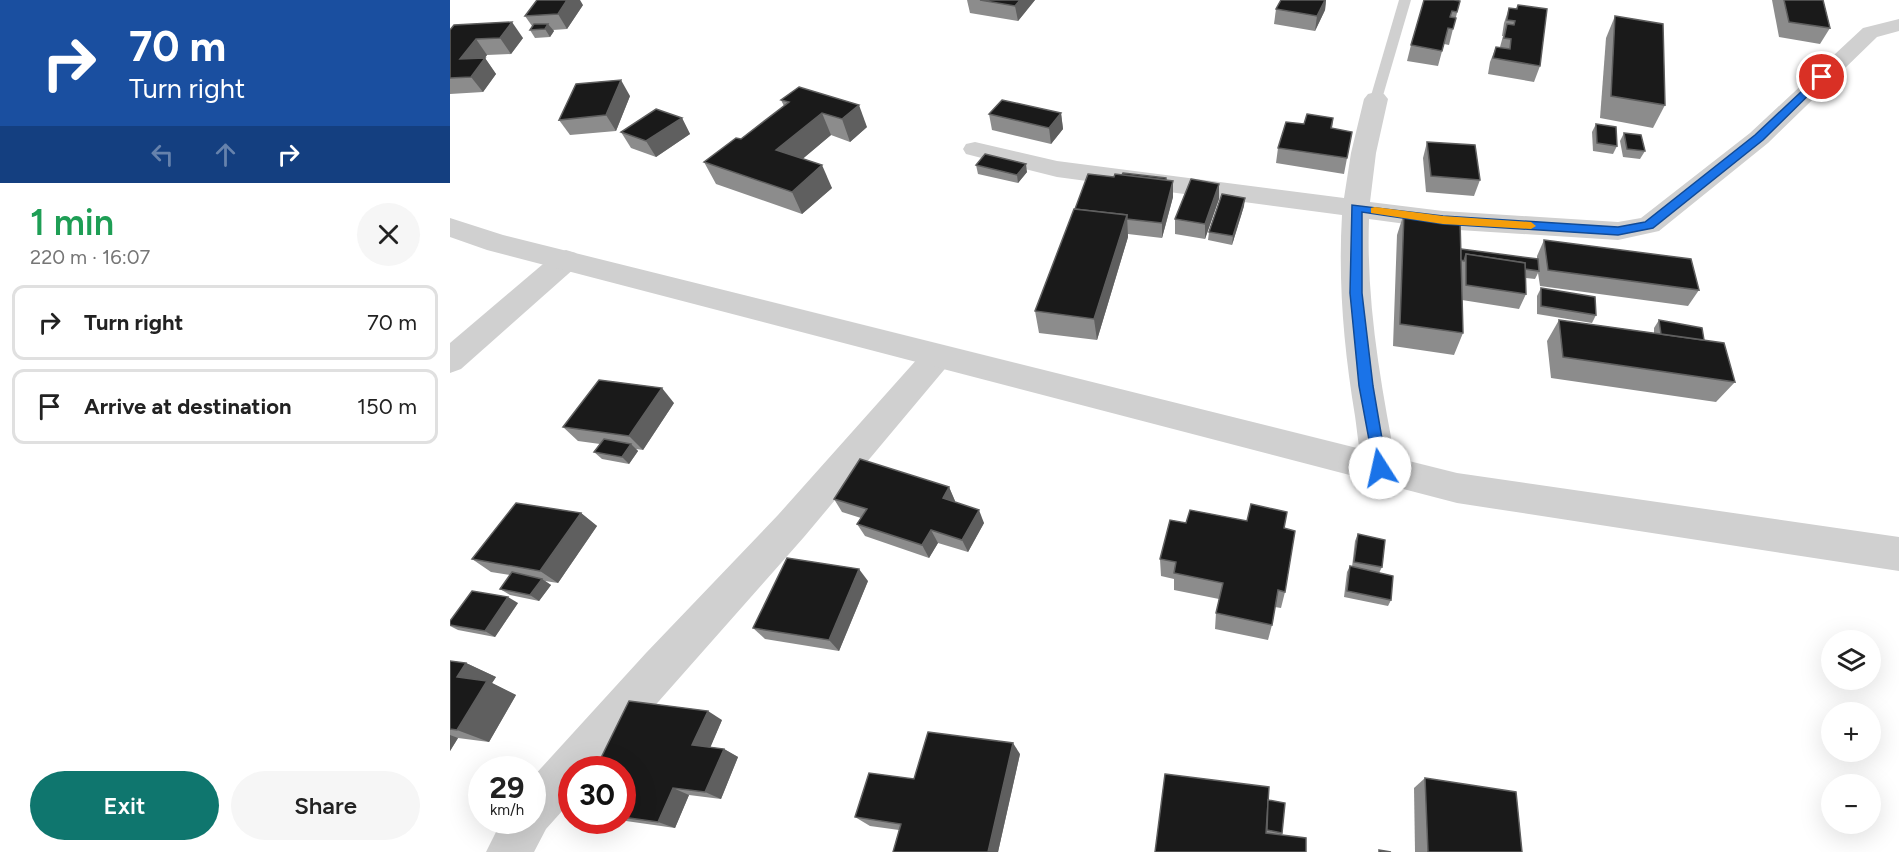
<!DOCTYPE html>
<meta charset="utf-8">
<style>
:root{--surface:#fff;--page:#f6f6f6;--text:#222;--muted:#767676;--line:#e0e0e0;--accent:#0f766e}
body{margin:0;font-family:Figtree,sans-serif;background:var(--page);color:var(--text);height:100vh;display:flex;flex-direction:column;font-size:22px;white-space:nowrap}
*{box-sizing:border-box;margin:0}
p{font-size:20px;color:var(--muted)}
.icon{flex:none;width:33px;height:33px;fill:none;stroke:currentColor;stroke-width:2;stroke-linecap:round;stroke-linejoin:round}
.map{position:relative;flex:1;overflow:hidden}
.drawer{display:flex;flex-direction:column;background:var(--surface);width:450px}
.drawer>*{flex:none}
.guide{background:#1a4fa0;color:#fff;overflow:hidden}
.fabs{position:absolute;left:1371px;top:630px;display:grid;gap:12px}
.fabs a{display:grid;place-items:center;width:60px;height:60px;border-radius:50%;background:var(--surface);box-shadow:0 6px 24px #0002;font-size:30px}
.speed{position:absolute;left:18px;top:756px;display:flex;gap:12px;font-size:30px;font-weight:700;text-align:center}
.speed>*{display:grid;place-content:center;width:78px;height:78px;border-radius:50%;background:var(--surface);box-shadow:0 6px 24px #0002;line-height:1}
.speed small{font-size:15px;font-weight:400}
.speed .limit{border:9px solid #d22;background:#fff;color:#111}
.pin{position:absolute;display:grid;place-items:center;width:51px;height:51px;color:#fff;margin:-26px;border:3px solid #fff;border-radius:50%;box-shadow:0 2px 6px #0007}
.me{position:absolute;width:66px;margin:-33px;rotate:350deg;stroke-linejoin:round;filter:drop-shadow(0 0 4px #0008)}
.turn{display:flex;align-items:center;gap:21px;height:126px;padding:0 30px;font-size:27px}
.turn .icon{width:78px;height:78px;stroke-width:2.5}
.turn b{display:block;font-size:42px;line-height:51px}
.lanes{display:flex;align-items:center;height:57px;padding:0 30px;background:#0003;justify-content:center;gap:30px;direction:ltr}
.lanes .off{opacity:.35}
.round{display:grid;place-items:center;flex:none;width:63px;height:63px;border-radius:32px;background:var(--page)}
.head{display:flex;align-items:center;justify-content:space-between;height:102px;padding:0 30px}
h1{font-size:36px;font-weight:600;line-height:45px;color:#1e9e55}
.button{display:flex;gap:12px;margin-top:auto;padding:12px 30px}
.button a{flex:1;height:69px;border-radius:36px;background:var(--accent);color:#fff;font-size:24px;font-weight:600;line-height:69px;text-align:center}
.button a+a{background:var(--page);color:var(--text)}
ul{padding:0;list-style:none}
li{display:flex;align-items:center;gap:18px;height:75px;margin:0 12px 9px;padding:0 18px;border:3px solid var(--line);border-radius:12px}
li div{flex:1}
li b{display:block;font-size:22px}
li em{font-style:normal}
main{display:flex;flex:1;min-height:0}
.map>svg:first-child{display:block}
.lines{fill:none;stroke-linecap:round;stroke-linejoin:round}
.service{fill:#d0d0d0;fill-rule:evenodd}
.minor{fill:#d0d0d0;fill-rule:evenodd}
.tertiary{fill:#d0d0d0;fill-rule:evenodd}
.wall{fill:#8c8c8c}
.shaded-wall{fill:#5f5f5f}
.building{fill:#1a1a1a;stroke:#5f5f5f;stroke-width:1.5}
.route{fill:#1a73e8;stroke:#114b97;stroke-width:1.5}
.slow{fill:#f59e0b}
</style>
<main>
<section class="drawer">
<div class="guide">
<div class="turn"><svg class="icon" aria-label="right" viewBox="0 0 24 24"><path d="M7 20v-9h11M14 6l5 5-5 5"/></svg><div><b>70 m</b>Turn right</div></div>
<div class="lanes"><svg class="icon off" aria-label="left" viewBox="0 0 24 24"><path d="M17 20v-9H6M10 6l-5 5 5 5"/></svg><svg class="icon off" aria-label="ahead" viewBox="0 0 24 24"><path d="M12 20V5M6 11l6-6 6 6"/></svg><svg class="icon" aria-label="right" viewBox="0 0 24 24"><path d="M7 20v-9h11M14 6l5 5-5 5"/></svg></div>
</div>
<div class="head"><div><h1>1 min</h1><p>220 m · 16:07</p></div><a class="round"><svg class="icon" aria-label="close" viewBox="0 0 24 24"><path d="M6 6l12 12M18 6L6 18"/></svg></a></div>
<ul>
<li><svg class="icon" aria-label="right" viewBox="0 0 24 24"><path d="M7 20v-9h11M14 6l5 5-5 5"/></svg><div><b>Turn right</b></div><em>70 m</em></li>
<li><svg class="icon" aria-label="arrive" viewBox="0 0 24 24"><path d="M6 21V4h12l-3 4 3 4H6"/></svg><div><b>Arrive at destination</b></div><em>150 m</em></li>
</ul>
<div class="button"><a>Exit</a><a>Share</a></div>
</section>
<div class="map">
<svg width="1449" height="852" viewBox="0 0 1449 852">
<rect width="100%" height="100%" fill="#fff"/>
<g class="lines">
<!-- service -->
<path class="service" d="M 949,0 L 961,0 L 932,99 L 930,102 L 922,102 L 920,99 Z"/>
<!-- minor -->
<g class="minor">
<path d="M 1449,19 L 1449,31 L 1427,37 L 1318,143 L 1209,231 L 1168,240 L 993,229 L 919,219 C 916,303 931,386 947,468 L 942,478 L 930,482 L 918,478 C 909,459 908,436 905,416 C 894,349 888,283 892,215 L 607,177 L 516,154 L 513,149 L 516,144 L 525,142 L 607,161 L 894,198 L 901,153 L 914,99 L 918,94 L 926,92 L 934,94 L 938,99 L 926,153 L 920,202 L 993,211 L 1168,222 L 1191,218 L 1300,133 L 1413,28 Z"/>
<path d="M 116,250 L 126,253 L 130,260 L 126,267 L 11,369 L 0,373 L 0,343 L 106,253 Z"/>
<path d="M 488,344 L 499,348 L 503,356 L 499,364 L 354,537 L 148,770 L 122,770 L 122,800 L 96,829 L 84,852 L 36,852 L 52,820 L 82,820 L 82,778 L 196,653 L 328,515 L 477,348 Z"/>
</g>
<!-- tertiary -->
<path class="tertiary" d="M 0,218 L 53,235 L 1007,473 L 1449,537 L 1449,571 L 1007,503 L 37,250 L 0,237 Z"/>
</g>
<!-- wall -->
<g class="wall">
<path d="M 517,0 L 585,0 L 568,21 L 520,13 Z"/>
<path d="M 831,0 L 876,0 L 875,10 L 865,31 L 824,24 L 826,9 Z"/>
<path d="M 1322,0 L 1373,0 L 1380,28 L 1370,44 L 1329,37 Z"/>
<path d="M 1010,1 L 999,45 L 994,44 L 988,66 L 957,61 L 961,45 Z"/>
<path d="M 133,5 L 117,29 L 103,30 L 104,31 L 100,37 L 85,38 L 80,30 L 82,26 L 75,16 Z"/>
<path d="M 1068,5 L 1090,66 L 1084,82 L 1038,74 L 1040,62 L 1046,47 L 1050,47 L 1053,36 L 1052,36 L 1054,23 L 1059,8 L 1066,9 Z"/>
<path d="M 1165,16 L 1215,105 L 1203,128 L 1150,118 L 1156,38 Z"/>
<path d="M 0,30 L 73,38 L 61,54 L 37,55 L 35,58 L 46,74 L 33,92 L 0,94 Z"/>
<path d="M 180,96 L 166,131 L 120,135 L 109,120 Z"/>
<path d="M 331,100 L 417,127 L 400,142 L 381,135 L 352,159 L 382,188 L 352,214 L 266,184 L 254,162 L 291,139 L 334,106 Z"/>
<path d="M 611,113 L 613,129 L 601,144 L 542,130 L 539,114 Z"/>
<path d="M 232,118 L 240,134 L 206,157 L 181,148 L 171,132 Z"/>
<path d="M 883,118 L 882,129 L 902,132 L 894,174 L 826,163 L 828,148 L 854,124 Z"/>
<path d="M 1146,124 L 1167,146 L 1163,154 L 1143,151 L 1142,132 Z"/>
<path d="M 1174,133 L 1195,151 L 1190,159 L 1173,157 L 1170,141 Z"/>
<path d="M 977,142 L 1030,180 L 1024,196 L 976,192 L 973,158 Z"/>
<path d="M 526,165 L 577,172 L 568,183 L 528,174 Z"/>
<path d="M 716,180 L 723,197 L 712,238 L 678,234 L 678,237 L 647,340 L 589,333 L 585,311 L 625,209 Z"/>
<path d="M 769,184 L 769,199 L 755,239 L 725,234 L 725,219 Z"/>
<path d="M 794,206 L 782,245 L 758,240 L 759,232 Z"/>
<path d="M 954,213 L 1011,249 L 1087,259 L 1087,256 L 1094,240 L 1249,290 L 1238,306 L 1090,286 L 1088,273 L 1085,279 L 1076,278 L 1076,294 L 1069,309 L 1012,300 L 1013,333 L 1004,355 L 943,346 L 947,235 Z"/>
<path d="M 1091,288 L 1146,315 L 1142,323 L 1087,314 L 1087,296 Z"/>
<path d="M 1109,320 L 1204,333 L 1204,328 L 1209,320 L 1254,340 L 1285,382 L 1266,402 L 1101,378 L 1097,341 Z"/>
<path d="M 224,403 L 193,450 L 186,449 L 188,451 L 179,464 L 152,459 L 144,452 L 150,444 L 128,441 L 113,427 Z"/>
<path d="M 499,487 L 505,501 L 505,502 L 534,523 L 518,552 L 488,543 L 479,558 L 415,536 L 407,524 L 411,518 L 392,512 L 384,499 Z"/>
<path d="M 131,513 L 147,526 L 108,583 L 95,581 L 101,585 L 89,601 L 60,595 L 50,589 L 60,575 L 41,572 L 22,559 Z"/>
<path d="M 736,523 L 834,528 L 835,592 L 831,608 L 825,607 L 822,625 L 818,640 L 765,629 L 766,613 L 769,599 L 724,590 L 724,579 L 711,576 L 710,559 Z"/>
<path d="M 908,534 L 932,567 L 929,573 L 941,600 L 938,606 L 894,597 L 897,572 L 900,566 L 902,567 L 905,541 Z"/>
<path d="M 418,581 L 389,651 L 315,639 L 303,628 Z"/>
<path d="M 68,603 L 45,637 L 8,630 L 0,626 L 0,621 Z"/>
<path d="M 0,661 L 16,663 L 46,677 L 42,683 L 66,695 L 39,742 L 8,738 L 0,751 Z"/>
<path d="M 272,720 L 260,747 L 274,749 L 288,757 L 271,799 L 239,795 L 225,828 L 169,820 L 172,820 L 172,770 Z"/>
<path d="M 570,754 L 548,852 L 443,852 L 449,830 L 420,826 L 405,817 L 464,779 Z"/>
<path d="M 975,778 L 1072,852 L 965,852 L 964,788 Z"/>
<path d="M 818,801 L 832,833 L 831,835 L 705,852 Z"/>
</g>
<!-- shaded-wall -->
<g class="shaded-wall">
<path d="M 117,0 L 130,0 L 133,5 L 117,29 L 108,14 Z"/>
<path d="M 570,0 L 585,0 L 568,21 L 565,6 Z"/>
<path d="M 875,0 L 876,0 L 875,10 L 865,31 L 867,16 Z"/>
<path d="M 62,22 L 73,38 L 61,54 L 50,38 Z"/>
<path d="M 98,24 L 104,31 L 100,37 L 95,29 Z"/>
<path d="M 26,39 L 37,55 L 22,75 L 10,59 Z"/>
<path d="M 35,58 L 46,74 L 33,92 L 21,77 Z"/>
<path d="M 171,80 L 180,96 L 166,131 L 156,115 Z"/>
<path d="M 409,105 L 417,127 L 400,142 L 392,119 Z"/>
<path d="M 372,113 L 381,135 L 336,173 L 326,150 Z"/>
<path d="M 611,113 L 613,129 L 601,144 L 599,128 Z"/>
<path d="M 232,118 L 240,134 L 206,157 L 196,141 Z"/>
<path d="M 576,164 L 577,172 L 568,183 L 567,175 Z"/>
<path d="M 372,165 L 382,188 L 352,214 L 342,192 Z"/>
<path d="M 723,181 L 723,197 L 712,238 L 712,223 Z"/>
<path d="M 769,184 L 769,199 L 755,239 L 755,224 Z"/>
<path d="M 795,198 L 794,206 L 782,245 L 783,236 Z"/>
<path d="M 677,215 L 678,237 L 647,340 L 644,319 Z"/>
<path d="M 212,388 L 224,403 L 193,450 L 179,436 Z"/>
<path d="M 181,444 L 188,451 L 179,464 L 172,457 Z"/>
<path d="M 499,487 L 505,501 L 499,512 L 493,498 Z"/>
<path d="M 529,510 L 534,523 L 518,552 L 512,540 Z"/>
<path d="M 131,513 L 147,526 L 108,583 L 90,571 Z"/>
<path d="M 481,530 L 488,543 L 479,558 L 472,545 Z"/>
<path d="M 409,569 L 418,581 L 389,651 L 379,640 Z"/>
<path d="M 92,579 L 101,585 L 89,601 L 80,595 Z"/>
<path d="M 58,597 L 68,603 L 45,637 L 35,631 Z"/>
<path d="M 16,663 L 46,677 L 42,683 L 66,695 L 39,742 L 7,730 L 7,677 Z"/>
<path d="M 258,711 L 272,720 L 258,753 L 242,745 Z"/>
<path d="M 0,735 L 8,738 L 0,751 Z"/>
<path d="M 563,743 L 570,754 L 548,852 L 538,852 Z"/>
<path d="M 274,749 L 288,757 L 271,799 L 255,792 Z"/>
<path d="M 223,788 L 239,795 L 225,828 L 208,822 Z"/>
</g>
<!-- building -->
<g class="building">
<path d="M 87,0 L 117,0 L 108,14 L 75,16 Z"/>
<path d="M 530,0 L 570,0 L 565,6 Z"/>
<path d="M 831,0 L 875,0 L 867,16 L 826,9 Z"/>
<path d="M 974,0 L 1004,0 L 1010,1 L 1007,12 L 1002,11 L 1000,17 L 1006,18 L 1003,29 L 998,28 L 992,51 L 961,45 Z"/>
<path d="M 1334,0 L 1373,0 L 1380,28 L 1339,22 Z"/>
<path d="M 1068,5 L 1097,9 L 1090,66 L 1043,58 L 1046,47 L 1060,49 L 1061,39 L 1054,38 L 1057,24 L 1064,25 L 1065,21 L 1057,20 L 1059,8 L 1067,9 Z"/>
<path d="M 1165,16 L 1213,24 L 1215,105 L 1161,96 Z"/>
<path d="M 62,22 L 50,38 L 26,39 L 10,59 L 35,58 L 21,77 L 0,78 L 0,30 L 4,25 Z"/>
<path d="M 84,24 L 98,24 L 95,29 L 80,30 Z"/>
<path d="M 171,80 L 156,115 L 109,120 L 126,84 Z"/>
<path d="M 349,87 L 409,105 L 392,119 L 372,113 L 326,150 L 372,165 L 342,192 L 254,162 L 286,138 L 291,139 L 339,102 L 331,100 Z"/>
<path d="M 552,100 L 611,113 L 599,128 L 539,114 Z"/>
<path d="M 206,109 L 232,118 L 196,141 L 171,132 Z"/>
<path d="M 857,114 L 883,118 L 881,128 L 902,132 L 897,158 L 828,148 L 836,122 L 854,124 Z"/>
<path d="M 1146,124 L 1166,127 L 1167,146 L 1147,143 Z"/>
<path d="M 1174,133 L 1191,135 L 1195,151 L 1177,149 Z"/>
<path d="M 977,142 L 1025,145 L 1030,180 L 981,176 Z"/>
<path d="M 535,154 L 576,164 L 567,175 L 526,165 Z"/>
<path d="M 673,173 L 716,178 L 716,180 L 672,175 Z"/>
<path d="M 638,174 L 664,177 L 665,174 L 723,181 L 712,223 L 677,219 L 677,215 L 625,209 Z"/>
<path d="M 741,179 L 769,184 L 755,224 L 725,219 Z"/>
<path d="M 772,194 L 795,198 L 783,236 L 759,232 Z"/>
<path d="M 624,209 L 677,215 L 644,319 L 585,311 Z"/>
<path d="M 954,213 L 1010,220 L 1013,333 L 950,324 Z"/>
<path d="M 1094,240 L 1241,259 L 1249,290 L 1098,270 Z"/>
<path d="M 1011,249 L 1088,259 L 1089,271 L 1075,269 L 1075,263 L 1016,254 L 1014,261 L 1011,260 Z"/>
<path d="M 1016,254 L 1075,263 L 1076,294 L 1016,285 Z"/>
<path d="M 1091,288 L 1145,297 L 1146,315 L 1091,306 Z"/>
<path d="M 1109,320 L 1274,343 L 1285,382 L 1113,357 Z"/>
<path d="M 1209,320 L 1252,328 L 1254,340 L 1211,334 Z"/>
<path d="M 149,380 L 212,388 L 179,436 L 113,427 Z"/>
<path d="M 154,439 L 181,444 L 172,457 L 144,452 Z"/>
<path d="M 410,459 L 499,487 L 493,498 L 529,510 L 512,540 L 481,530 L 472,545 L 407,524 L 417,509 L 384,499 Z"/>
<path d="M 66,503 L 131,513 L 90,571 L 22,559 Z"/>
<path d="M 801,504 L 837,512 L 834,528 L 845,531 L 835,592 L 828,590 L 822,625 L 766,613 L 773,583 L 724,573 L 726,562 L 710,559 L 720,520 L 736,523 L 740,510 L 797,521 Z"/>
<path d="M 908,534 L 935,540 L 932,567 L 904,562 Z"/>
<path d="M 337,558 L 409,569 L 379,640 L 303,628 Z"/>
<path d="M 900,566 L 943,576 L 941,600 L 897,591 Z"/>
<path d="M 62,572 L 92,579 L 80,595 L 50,589 Z"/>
<path d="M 22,591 L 58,597 L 35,631 L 0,625 L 0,621 Z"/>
<path d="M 0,661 L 16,663 L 7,677 L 37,681 L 7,730 L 0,729 Z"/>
<path d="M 179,701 L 258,711 L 242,745 L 274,749 L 255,792 L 223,788 L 208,822 L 172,817 L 172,770 L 145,770 Z"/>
<path d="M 478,732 L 563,743 L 538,852 L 443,852 L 451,824 L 405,817 L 419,773 L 464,779 Z"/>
<path d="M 715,774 L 819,787 L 816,833 L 856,838 L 856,852 L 705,852 Z"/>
<path d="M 975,778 L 1066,792 L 1072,852 L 978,852 Z"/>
<path d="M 818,800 L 835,803 L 832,833 L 817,830 Z"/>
<path d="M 929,850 L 941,852 L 929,852 Z"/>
</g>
<!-- route -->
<path class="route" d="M 1369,75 L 1377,77 L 1313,140 L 1203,228 L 1168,235 L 993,224 L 912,212 L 912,293 L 923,386 L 937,468 L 935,472 L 925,472 L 909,386 L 900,293 L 902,205 L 993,216 L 1168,227 L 1195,222 L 1305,135 Z"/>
<!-- slow -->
<path class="slow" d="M 925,207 L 993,216 L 1081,222 L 1086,226 L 1081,229 L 993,224 L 921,213 L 921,208 Z"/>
</svg>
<div class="fabs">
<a><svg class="icon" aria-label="layers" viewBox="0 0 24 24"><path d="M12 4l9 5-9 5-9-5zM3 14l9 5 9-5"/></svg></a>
<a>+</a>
<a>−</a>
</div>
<div class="speed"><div>29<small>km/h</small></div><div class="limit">30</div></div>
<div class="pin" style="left:1372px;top:77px;background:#d93025"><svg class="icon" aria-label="arrive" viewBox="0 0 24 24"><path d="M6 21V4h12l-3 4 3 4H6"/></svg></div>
<svg class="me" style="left:930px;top:468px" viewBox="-20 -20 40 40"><circle r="19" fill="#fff"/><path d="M0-13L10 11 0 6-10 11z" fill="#1a73e8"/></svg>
</div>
</main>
